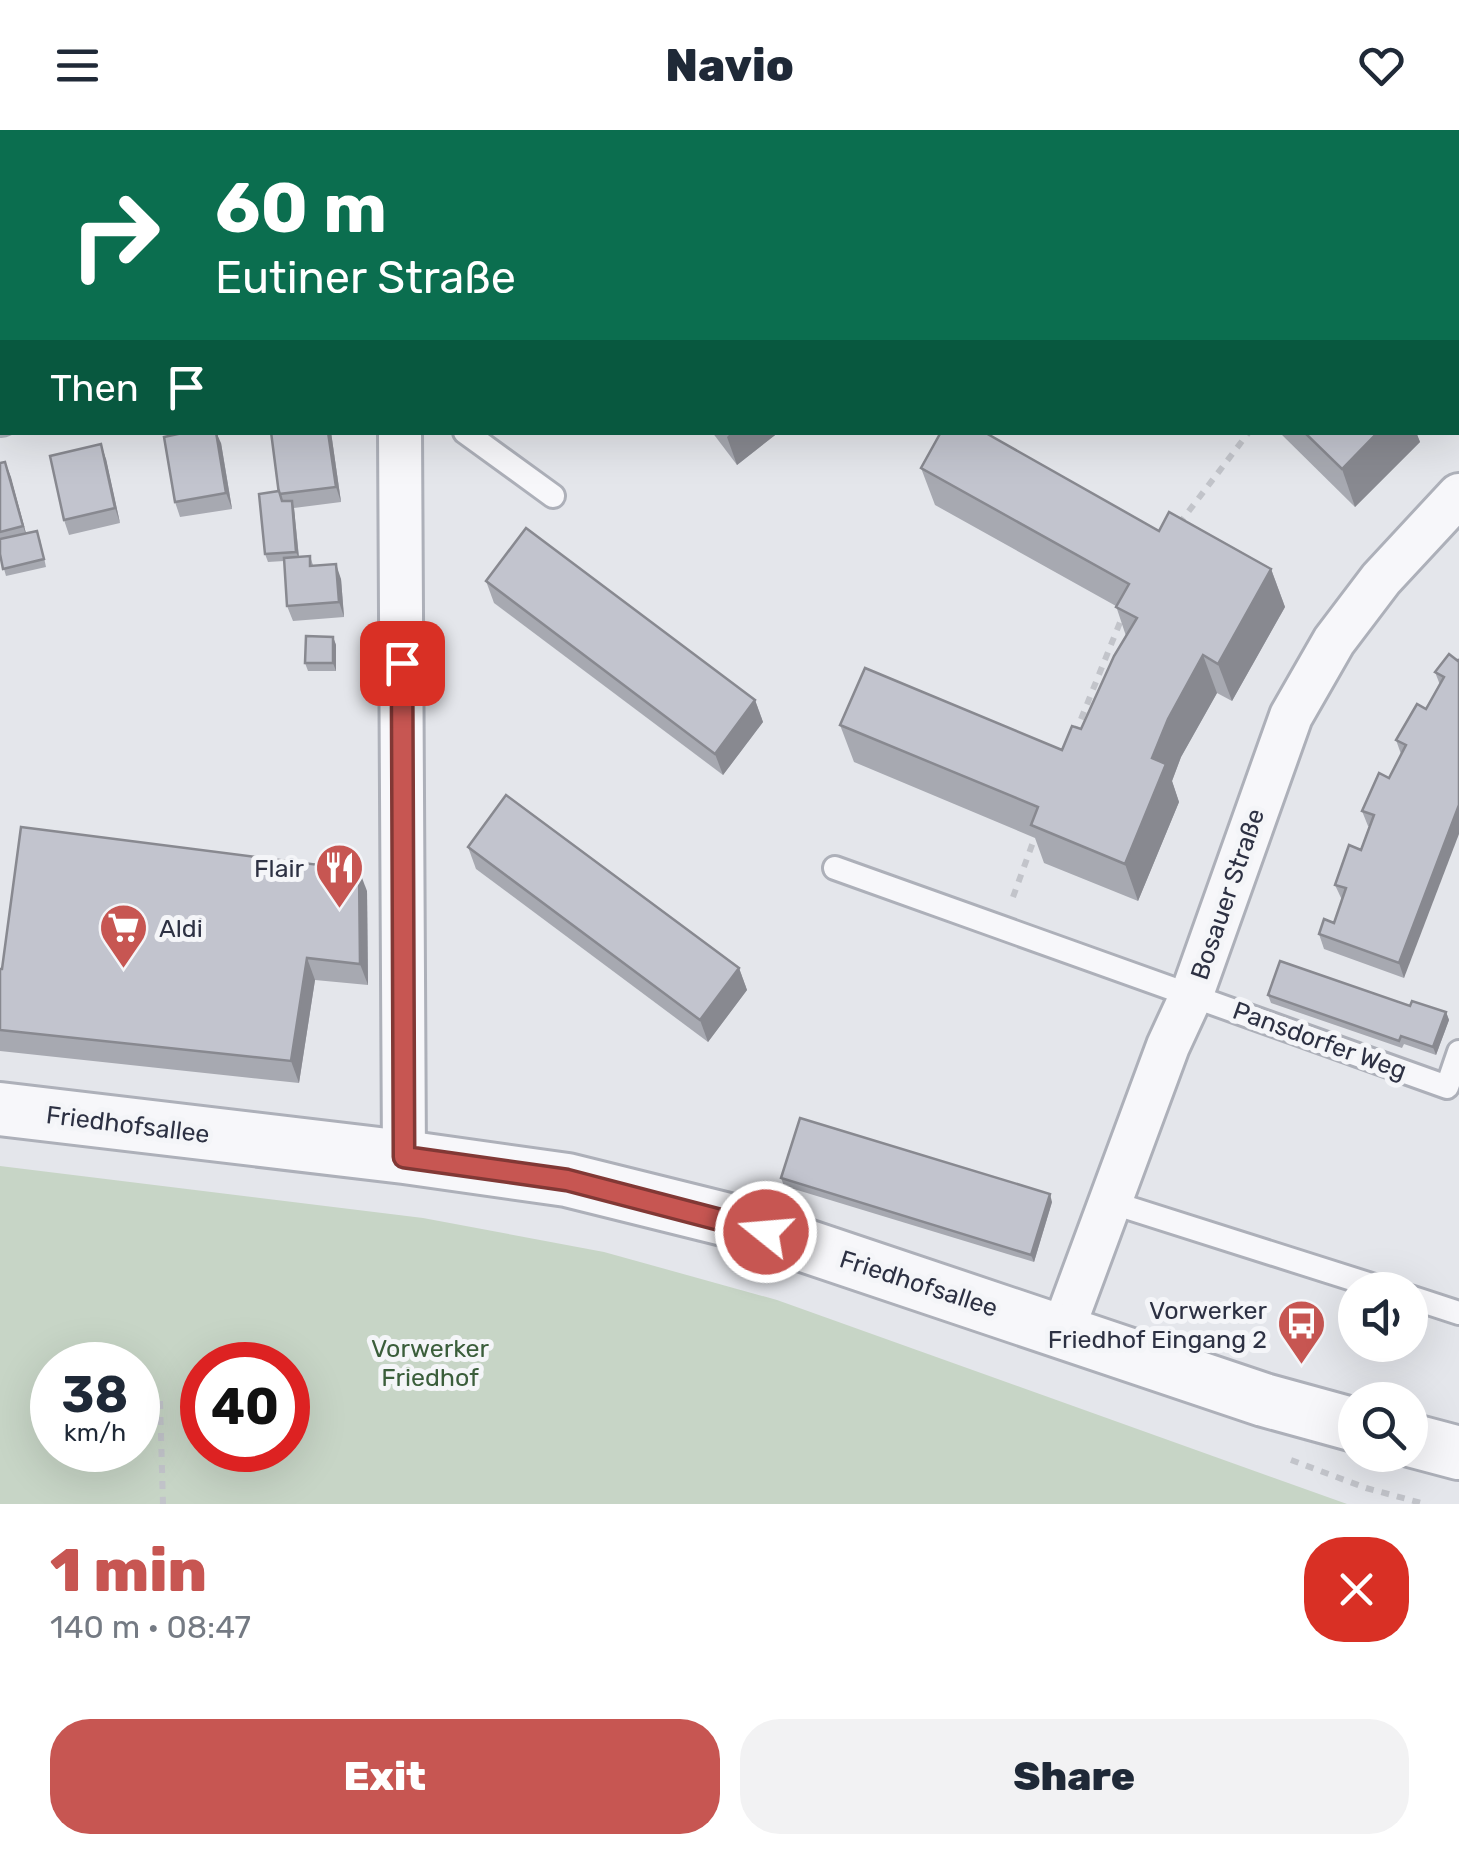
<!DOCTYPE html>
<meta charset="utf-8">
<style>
:root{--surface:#fff;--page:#f2f2f3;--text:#1f2937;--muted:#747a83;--accent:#c75652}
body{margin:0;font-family:Rubik,sans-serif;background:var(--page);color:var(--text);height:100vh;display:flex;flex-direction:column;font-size:38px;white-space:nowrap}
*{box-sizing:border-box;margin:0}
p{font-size:32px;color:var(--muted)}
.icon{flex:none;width:55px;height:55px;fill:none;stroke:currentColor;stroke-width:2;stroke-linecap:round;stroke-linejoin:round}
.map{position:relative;height:1374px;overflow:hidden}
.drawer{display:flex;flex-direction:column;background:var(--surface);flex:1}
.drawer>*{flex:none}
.top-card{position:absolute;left:0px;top:0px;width:1460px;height:305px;box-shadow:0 10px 40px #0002;background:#0b6e4f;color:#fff;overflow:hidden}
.tools{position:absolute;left:1338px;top:1142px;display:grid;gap:20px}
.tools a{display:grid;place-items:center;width:90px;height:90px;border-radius:50%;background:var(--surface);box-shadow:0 10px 40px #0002;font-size:50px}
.speed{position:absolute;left:30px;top:1212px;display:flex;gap:20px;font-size:50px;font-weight:700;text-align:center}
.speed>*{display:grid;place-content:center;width:130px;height:130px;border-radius:50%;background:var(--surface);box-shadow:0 10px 40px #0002;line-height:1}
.speed small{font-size:25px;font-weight:400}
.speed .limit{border:15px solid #d22;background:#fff;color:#111}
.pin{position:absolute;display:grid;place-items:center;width:85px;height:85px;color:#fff;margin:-42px;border-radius:20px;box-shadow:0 5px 15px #0006}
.me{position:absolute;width:110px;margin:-55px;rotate:287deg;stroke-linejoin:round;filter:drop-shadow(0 0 8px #0008)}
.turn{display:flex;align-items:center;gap:35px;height:210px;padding:0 50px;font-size:45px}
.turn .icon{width:130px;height:130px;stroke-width:2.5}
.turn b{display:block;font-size:70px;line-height:85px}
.then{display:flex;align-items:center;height:95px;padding:0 50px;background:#0003;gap:20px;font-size:38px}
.round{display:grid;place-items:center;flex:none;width:105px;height:105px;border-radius:40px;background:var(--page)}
.summary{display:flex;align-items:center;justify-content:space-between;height:170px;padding:0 50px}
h1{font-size:60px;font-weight:800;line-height:75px;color:var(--accent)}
.cta{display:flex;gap:20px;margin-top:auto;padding:20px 50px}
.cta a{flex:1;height:115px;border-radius:40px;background:var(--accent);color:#fff;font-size:40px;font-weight:800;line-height:115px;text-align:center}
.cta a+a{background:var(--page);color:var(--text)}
header{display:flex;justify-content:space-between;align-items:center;height:130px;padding:0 50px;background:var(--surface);font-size:45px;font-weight:800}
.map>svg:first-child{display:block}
.green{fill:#c7d5c6;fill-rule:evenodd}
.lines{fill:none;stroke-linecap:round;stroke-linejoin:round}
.service-casing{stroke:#adb0b9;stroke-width:28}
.minor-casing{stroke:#adb0b9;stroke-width:48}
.tertiary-casing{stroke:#adb0b9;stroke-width:58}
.path{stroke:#c2c4ca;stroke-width:6;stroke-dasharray:8 8;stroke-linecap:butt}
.service{stroke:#f7f7fa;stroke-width:22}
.minor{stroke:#f7f7fa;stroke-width:42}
.tertiary{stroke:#f7f7fa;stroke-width:52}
.wall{fill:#a7a9b1}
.shaded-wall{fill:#888990}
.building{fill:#c2c4ce;stroke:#888990;stroke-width:2.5}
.route-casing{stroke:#813835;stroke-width:25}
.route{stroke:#c75652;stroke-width:18}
.labels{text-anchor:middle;stroke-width:10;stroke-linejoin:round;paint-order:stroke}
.poi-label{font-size:25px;fill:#2d3143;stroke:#f4f5f8;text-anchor:end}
.street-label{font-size:25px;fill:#2d3143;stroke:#f4f5f8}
.park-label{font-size:25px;fill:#3b5e3b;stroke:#f4f5f8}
</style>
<header><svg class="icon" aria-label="menu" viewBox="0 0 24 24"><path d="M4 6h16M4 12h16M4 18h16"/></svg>Navio<svg class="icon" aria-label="heart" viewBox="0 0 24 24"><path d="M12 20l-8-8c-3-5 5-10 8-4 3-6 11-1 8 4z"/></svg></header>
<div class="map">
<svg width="1459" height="1374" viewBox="0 0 1459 1374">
<rect width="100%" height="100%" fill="#e4e6eb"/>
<!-- green -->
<path class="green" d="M 0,1036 L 423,1088 L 604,1122 L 777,1170 L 1347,1374 L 0,1374 ZM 52,1235 L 138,1235 L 138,1320 L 52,1320 ZM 202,1235 L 288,1235 L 288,1320 L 202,1320 Z"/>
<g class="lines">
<defs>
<g id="service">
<path d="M 465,302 L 553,366"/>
<path d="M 835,738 L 1447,957 L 1459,922"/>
<path d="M 1110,1072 L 1387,1160"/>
<path d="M 1410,1167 L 1459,1183"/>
</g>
<g id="minor">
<path d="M 502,2 L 503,0"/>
<path d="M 0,284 L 2,283"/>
<path d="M 400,302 L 404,1027"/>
<path d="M 1062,1202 L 1168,916 L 1192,864 L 1291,586 L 1334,511 L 1381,449 L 1459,365"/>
</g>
<g id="tertiary">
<path d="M 0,979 L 404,1027 L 567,1050 L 732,1091 L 1264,1270 L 1355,1295"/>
<path d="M 1410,1310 L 1459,1323"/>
</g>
</defs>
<!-- service casing -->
<use href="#service" class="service-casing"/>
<!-- minor casing -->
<use href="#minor" class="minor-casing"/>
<!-- tertiary casing -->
<use href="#tertiary" class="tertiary-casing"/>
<!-- path -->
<g class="path">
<path d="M 787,0 L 789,2"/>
<path d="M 1179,394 L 1249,302"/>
<path d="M 1075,604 L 1123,485"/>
<path d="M 1013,767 L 1036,704"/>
<path d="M 160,1271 L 163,1374"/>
<path d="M 1291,1330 L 1366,1358 L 1425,1374"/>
</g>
<!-- service -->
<use href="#service" class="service"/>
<!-- minor -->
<use href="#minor" class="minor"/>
<!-- tertiary -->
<use href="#tertiary" class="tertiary"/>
</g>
<!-- wall -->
<g class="wall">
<path d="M 1435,0 L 1459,0 L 1459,39 L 1458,37 L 1458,2 L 1437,2 Z"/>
<path d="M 271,302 L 331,302 L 341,372 L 294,378 L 299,427 L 310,426 L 313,435 L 341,449 L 344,487 L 293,491 L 287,476 L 284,431 L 268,432 L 265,424 L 279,361 Z"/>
<path d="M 712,302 L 779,302 L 737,335 Z"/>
<path d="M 1279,302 L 1416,302 L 1420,312 L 1355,377 Z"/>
<path d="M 221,313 L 232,379 L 180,387 L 175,372 Z"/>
<path d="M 106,329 L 120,393 L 69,405 L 64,390 Z"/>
<path d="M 5,332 L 26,403 L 40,409 L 46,437 L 6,446 L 0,425 L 0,333 Z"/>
<path d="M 921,338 L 1159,401 L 1271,439 L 1285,477 L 1232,571 L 1217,563 L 1181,627 L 1172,651 L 1179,672 L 1138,771 L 1044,733 L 1035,708 L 854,632 L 840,595 L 1062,620 L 1081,599 L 1126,506 L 1116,476 L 935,375 Z"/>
<path d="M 486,451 L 755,570 L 763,592 L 723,645 L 494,473 Z"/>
<path d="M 333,507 L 336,515 L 336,541 L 308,541 L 305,533 Z"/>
<path d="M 1449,524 L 1404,848 L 1324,819 L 1319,804 L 1334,793 L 1342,770 L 1335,755 L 1361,720 L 1369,696 L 1368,696 L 1362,681 L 1389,648 L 1401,624 L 1396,610 L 1426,579 L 1440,555 L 1435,542 Z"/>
<path d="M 468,717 L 739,838 L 747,860 L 708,912 L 476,739 Z"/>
<path d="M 367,761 L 368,855 L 315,850 L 299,953 L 0,921 L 0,839 Z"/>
<path d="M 1268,865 L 1410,876 L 1446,882 L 1449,890 L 1436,925 L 1404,914 L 1402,918 L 1271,873 Z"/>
<path d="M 781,1048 L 1052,1072 L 1034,1132 L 784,1056 Z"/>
</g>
<!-- shaded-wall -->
<g class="shaded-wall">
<path d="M 1459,188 L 1459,236 L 1458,238 L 1458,190 Z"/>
<path d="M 216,302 L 221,313 L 232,379 L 226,363 Z"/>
<path d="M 328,302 L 331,302 L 341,372 L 336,357 Z"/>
<path d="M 732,302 L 779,302 L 737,335 L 727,307 Z"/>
<path d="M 1378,302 L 1416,302 L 1420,312 L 1355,377 L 1342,339 Z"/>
<path d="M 101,314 L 106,329 L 120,393 L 115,378 Z"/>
<path d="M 5,332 L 11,347 L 28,411 L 23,396 Z"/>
<path d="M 292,371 L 294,378 L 299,429 L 296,422 Z"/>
<path d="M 336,434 L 341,449 L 344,487 L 339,472 Z"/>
<path d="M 1271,439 L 1285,477 L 1232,571 L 1218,534 Z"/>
<path d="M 333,507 L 336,515 L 336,541 L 333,533 Z"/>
<path d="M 1203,525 L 1217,563 L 1181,627 L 1172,651 L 1179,672 L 1138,771 L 1125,734 L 1152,628 L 1168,589 Z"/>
<path d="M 755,570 L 763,592 L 723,645 L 715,624 Z"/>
<path d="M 1459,675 L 1459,704 L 1404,848 L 1399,833 Z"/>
<path d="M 359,740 L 367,761 L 368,855 L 360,834 Z"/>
<path d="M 307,828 L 315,850 L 299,953 L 291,931 Z"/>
<path d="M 739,838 L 747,860 L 708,912 L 700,890 Z"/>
<path d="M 1446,882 L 1449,890 L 1436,925 L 1433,917 Z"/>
<path d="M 1050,1064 L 1052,1072 L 1034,1132 L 1031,1125 Z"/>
</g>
<!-- building -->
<g class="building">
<rect x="79" y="0" width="108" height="2"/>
<path d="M 819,0 L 905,0 L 907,2 L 821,2 Z"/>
<path d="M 1444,0 L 1459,0 L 1459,24 L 1458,21 L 1458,2 L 1446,2 Z"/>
<path d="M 1459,111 L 1459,188 L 1458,190 L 1458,112 Z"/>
<path d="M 0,124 L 2,124 L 2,196 L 0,182 Z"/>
<path d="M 187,302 L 216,302 L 226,363 L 175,372 L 164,307 Z"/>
<path d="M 271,302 L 328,302 L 336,357 L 279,364 Z"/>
<path d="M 941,302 L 984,302 L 1159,401 L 1169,382 L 1271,439 L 1218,534 L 1203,525 L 1168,589 L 1152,628 L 1166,634 L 1125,734 L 1031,695 L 1038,677 L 840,595 L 865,538 L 1062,620 L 1072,596 L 1081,599 L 1114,526 L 1137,488 L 1116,477 L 1129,454 L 921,338 Z"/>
<path d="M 1304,302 L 1378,302 L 1342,339 Z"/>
<path d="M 101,314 L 115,378 L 64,390 L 50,326 Z"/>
<path d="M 5,332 L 23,396 L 0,402 L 0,333 Z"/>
<path d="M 279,361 L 282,371 L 292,371 L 296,422 L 265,424 L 259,364 Z"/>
<path d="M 526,398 L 755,570 L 715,624 L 486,451 Z"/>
<path d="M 37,401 L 44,429 L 3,439 L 0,424 L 0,409 Z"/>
<path d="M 310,426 L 310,436 L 336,434 L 339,472 L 287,476 L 284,428 Z"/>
<path d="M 306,506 L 333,507 L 333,533 L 305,533 Z"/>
<path d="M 1449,524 L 1458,531 L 1459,529 L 1459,675 L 1399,833 L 1319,804 L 1324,789 L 1334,793 L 1346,758 L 1335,755 L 1349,715 L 1361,720 L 1374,685 L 1362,681 L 1379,643 L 1389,648 L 1406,615 L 1396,610 L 1417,574 L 1426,579 L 1444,547 L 1435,542 Z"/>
<path d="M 506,665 L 739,838 L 700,890 L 468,717 Z"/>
<path d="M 21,697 L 359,740 L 360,834 L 307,828 L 291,931 L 0,900 L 0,839 L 2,839 Z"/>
<path d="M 1280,831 L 1410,876 L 1412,871 L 1446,882 L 1433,917 L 1401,906 L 1399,911 L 1268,865 Z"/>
<path d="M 800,988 L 1050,1064 L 1031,1125 L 781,1048 Z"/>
</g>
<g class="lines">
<defs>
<path id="route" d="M 402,533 L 404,1027 L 567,1050 L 766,1102"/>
</defs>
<!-- route casing -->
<use href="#route" class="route-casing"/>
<!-- route -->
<use href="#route" class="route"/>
</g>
<!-- icons -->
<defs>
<symbol id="restaurant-pin" viewBox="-11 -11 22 30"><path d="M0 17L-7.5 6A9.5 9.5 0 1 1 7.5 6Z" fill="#c75652" stroke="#f4f5f8"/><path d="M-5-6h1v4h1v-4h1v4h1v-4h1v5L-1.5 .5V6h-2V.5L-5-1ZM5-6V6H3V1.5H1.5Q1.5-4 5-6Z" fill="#fff"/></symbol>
<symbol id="supermarket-pin" viewBox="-11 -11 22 30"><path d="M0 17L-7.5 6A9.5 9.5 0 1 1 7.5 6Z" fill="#c75652" stroke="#f4f5f8"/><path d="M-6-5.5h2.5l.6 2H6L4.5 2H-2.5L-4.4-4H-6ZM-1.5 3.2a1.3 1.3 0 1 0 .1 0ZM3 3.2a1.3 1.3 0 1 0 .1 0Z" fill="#fff"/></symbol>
<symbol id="bus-pin" viewBox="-11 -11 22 30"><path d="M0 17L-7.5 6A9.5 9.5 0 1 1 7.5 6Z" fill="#c75652" stroke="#f4f5f8"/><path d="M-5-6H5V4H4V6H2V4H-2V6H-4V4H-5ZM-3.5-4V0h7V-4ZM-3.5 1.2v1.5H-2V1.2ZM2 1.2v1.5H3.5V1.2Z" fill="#fff"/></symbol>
</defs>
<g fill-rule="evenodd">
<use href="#restaurant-pin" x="312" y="710" width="55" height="75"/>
<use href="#supermarket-pin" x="96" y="770" width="55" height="75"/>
<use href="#bus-pin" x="1274" y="1166" width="55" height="75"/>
</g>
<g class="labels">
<!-- poi labels -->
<g class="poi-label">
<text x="304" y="747">Flair</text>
<text x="159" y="807" text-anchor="start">Aldi</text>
<text x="1267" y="1189">Vorwerker<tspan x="1267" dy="29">Friedhof Eingang 2</tspan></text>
</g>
<!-- street labels -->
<g class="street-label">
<text transform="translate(1227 764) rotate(-71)" y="9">Bosauer Straße</text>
<text transform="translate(1320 910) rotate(20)" y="9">Pansdorfer Weg</text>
<text transform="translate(128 994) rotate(7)" y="9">Friedhofsallee</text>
<text transform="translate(919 1153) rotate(18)" y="9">Friedhofsallee</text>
</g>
<!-- park labels -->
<g class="park-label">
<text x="430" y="1227">Vorwerker<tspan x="430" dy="29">Friedhof</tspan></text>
</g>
</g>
</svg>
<div class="tools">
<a><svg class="icon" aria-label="sound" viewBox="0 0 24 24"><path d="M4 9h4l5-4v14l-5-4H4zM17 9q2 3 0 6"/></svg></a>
<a><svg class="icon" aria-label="search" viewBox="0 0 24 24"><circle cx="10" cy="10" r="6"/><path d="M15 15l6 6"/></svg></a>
</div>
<div class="speed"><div>38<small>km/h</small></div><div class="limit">40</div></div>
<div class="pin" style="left:402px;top:533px;background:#d93025"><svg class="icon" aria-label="arrive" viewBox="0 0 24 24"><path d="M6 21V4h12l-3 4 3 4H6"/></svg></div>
<svg class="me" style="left:766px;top:1102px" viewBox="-20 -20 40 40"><circle r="17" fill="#c75652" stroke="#fff" stroke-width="3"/><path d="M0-11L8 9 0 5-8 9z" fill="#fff"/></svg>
<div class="top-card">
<div class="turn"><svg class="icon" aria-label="right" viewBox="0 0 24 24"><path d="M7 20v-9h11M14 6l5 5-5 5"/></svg><div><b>60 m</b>Eutiner Straße</div></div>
<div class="then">Then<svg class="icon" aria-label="arrive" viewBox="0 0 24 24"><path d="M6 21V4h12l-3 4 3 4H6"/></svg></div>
</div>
</div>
<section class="drawer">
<div class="summary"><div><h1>1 min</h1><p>140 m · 08:47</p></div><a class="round" style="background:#d93025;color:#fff"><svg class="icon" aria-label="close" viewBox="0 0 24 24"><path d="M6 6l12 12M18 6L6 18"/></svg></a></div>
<div class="cta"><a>Exit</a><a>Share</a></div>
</section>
